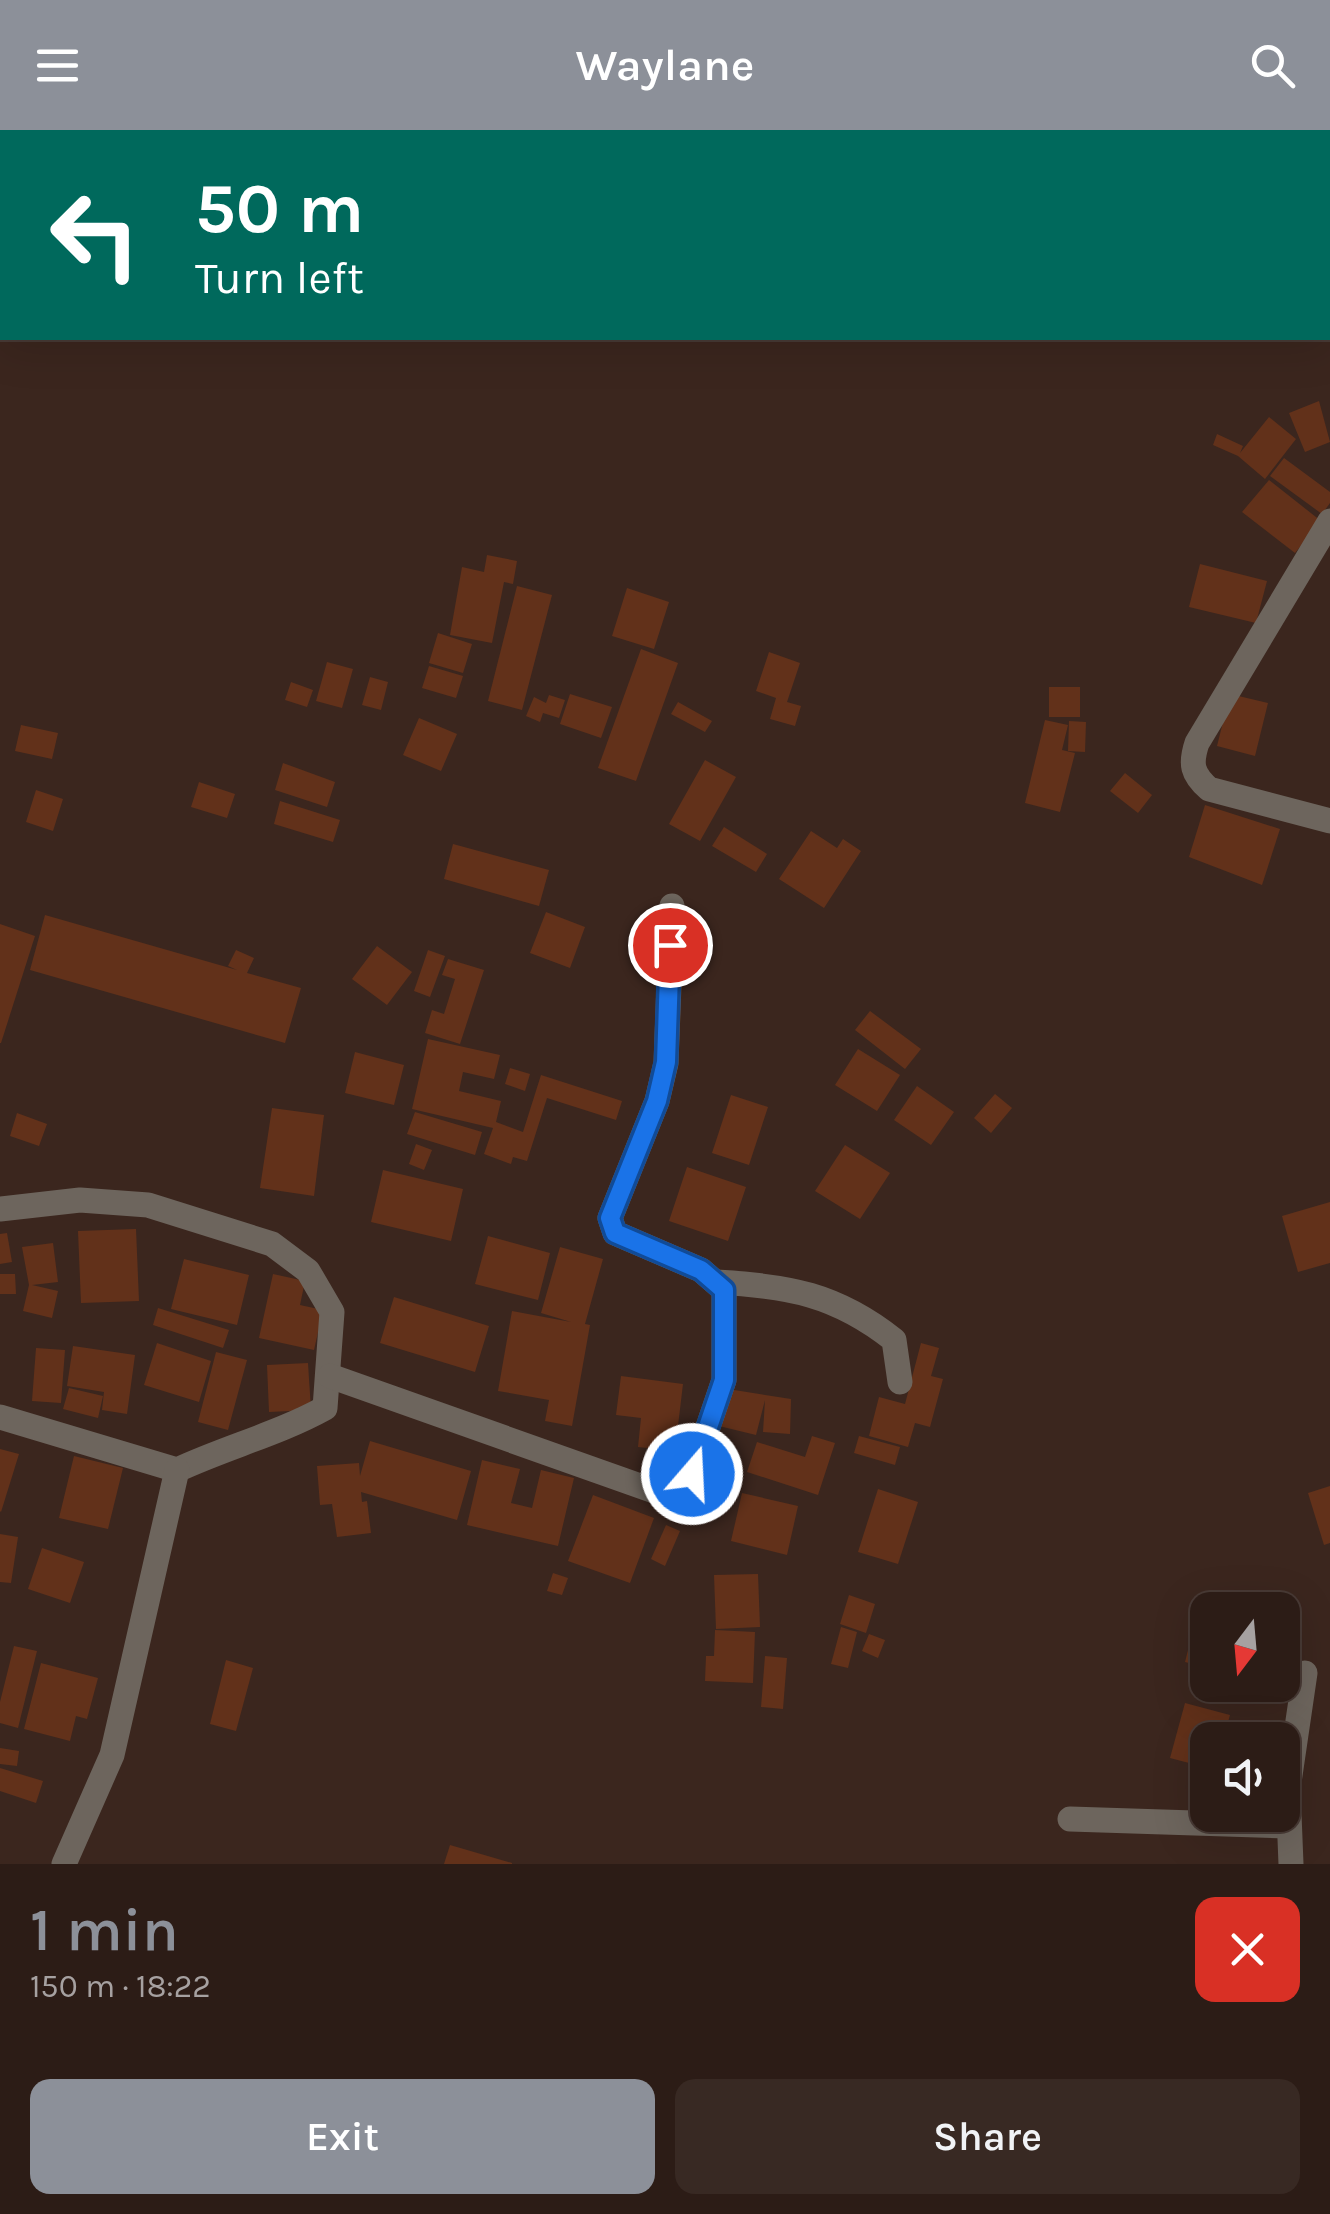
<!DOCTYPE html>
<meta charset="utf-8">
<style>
:root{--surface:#2c1c16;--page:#382923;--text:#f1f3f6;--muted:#a6a1a1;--line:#483a35;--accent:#8c9099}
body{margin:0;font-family:Karla,sans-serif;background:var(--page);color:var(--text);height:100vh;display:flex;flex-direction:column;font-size:38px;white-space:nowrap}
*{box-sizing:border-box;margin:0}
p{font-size:32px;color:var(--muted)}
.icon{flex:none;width:55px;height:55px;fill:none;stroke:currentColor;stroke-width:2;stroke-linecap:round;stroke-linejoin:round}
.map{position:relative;height:1734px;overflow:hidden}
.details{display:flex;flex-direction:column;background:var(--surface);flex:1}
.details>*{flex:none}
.top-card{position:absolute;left:0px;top:0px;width:1330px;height:210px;box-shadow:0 10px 40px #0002,0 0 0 2px var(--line);background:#00695c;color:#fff;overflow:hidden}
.needle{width:65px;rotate:196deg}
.tools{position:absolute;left:1190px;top:1462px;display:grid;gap:20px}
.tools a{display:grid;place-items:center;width:110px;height:110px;border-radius:20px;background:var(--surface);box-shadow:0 10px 40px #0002,0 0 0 2px var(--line);font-size:50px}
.pin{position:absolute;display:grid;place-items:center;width:85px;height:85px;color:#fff;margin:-42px;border:5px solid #fff;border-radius:50%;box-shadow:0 2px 10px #0007}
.me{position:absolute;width:110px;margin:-55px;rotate:19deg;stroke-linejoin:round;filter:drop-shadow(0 0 8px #0008)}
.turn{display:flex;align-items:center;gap:35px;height:210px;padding:0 30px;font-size:45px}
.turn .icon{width:130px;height:130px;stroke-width:2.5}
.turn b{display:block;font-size:70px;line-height:85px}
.round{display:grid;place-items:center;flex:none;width:105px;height:105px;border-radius:20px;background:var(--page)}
.overview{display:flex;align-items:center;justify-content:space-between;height:170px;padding:0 30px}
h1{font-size:60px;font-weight:600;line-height:75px;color:var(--accent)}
.cta{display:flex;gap:20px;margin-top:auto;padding:20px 30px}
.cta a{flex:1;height:115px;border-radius:20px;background:var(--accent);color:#fff;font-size:40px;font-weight:600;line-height:115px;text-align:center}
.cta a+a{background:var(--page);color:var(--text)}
header{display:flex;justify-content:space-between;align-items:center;height:130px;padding:0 30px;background:var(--accent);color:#fff;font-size:45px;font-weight:600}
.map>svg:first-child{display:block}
.building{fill:#62311a}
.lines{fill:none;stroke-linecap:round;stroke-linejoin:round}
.minor{stroke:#6d655d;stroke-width:25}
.route-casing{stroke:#114b97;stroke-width:25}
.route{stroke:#1a73e8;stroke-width:18}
</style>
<header><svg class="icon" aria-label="menu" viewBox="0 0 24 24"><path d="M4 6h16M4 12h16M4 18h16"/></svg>Waylane<svg class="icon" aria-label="search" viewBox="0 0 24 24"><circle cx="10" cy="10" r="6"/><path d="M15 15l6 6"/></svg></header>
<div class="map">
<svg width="1330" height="1734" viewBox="0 0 1330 1734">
<rect width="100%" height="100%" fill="#3b261e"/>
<!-- building -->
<g class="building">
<path d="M 1319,271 L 1330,312 L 1305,322 L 1289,283 Z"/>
<path d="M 1269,287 L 1296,309 L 1265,349 L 1238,326 L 1213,315 L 1217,304 L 1243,316 L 1240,323 Z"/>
<path d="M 1284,328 L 1330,362 L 1330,373 L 1322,384 L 1270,346 Z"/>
<path d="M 1269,350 L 1321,391 L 1295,423 L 1242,382 Z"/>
<path d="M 487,425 L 517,431 L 513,454 L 504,452 L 492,513 L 450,505 L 462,437 L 484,442 Z"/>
<path d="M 1200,434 L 1267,451 L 1256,493 L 1189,477 Z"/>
<path d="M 517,456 L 552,465 L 522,580 L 488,571 Z"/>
<path d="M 627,458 L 669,472 L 654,519 L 612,506 Z"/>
<path d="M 438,503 L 472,514 L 463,543 L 429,533 Z"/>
<path d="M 641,519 L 678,533 L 636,651 L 598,638 Z"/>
<path d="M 769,522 L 800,533 L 787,572 L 801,576 L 795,596 L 770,589 L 776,568 L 756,561 Z"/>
<path d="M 327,532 L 353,539 L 342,578 L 316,571 Z"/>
<path d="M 429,536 L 463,546 L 456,568 L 422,558 Z"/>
<path d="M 370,547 L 388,552 L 381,580 L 362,575 Z"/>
<path d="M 291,552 L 313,560 L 307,577 L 285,570 Z"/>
<rect x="1049" y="557" width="31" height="30"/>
<path d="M 570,564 L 612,577 L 601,608 L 560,594 Z"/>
<path d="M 1230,564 L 1268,573 L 1255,626 L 1217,616 Z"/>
<path d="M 549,565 L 565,570 L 559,588 L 543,583 L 540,592 L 526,586 L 534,567 L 546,573 Z"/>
<path d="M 678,572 L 712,591 L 705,602 L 671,584 Z"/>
<path d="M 419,588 L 457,604 L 441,641 L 403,625 Z"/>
<path d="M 1045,590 L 1068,595 L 1062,620 L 1075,623 L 1060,682 L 1025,673 Z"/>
<path d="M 1069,591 L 1086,592 L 1085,622 L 1068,621 Z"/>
<path d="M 21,595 L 58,603 L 52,629 L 15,621 Z"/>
<path d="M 705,630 L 736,647 L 700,711 L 669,694 Z"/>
<path d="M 283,633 L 335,652 L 327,677 L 275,660 Z"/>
<path d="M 1125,643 L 1152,665 L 1138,683 L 1110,661 Z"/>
<path d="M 199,652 L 235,664 L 227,688 L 191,677 Z"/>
<path d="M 36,660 L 63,669 L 53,701 L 26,692 Z"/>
<path d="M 280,671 L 340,690 L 333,712 L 274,694 Z"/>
<path d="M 1205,675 L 1280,699 L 1262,755 L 1189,727 Z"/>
<path d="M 724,697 L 767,724 L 756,742 L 712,716 Z"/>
<path d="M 811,701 L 837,718 L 843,709 L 861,721 L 824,778 L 779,749 Z"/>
<path d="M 453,714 L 549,740 L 539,776 L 444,749 Z"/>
<path d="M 546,782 L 585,797 L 570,838 L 530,823 Z"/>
<path d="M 45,785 L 237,840 L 228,836 L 236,820 L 254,828 L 247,843 L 301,858 L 285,913 L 30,840 Z"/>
<path d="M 0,794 L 35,806 L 1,913 L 0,913 Z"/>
<path d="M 377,816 L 412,842 L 387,875 L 352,849 Z"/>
<path d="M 428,820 L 445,826 L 430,867 L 414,861 Z"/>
<path d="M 448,829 L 484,840 L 460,914 L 425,903 L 432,880 L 444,884 L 455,849 L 442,845 Z"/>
<path d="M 870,881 L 921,919 L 905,939 L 855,900 Z"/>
<path d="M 428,909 L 500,925 L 494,949 L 463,942 L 459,961 L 501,971 L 496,992 L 523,1002 L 541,945 L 622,971 L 616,990 L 547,968 L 527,1031 L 513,1027 L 511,1034 L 484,1024 L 493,998 L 412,979 Z"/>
<path d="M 858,919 L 900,945 L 877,981 L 835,955 Z"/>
<path d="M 355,922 L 404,935 L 394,975 L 345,963 Z"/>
<path d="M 510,938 L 530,944 L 525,961 L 505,954 Z"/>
<path d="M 917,956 L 954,982 L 931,1015 L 894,990 Z"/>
<path d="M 995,964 L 1012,978 L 991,1003 L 974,988 Z"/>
<path d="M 731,965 L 768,977 L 749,1035 L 712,1023 Z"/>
<path d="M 272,978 L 324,985 L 314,1066 L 260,1058 Z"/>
<path d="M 415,982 L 482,1002 L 475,1025 L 407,1004 Z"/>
<path d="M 17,983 L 47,994 L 39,1016 L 10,1006 Z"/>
<path d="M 416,1014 L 432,1020 L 424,1040 L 409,1034 Z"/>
<path d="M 845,1015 L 890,1043 L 860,1089 L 815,1061 Z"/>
<path d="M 687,1037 L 746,1057 L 728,1111 L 669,1091 Z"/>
<path d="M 383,1040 L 463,1059 L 451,1111 L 371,1092 Z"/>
<path d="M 1330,1072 L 1330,1133 L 1298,1142 L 1282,1086 Z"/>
<path d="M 136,1099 L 139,1171 L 81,1173 L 78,1101 Z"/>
<path d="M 7,1103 L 12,1132 L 0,1134 L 0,1104 Z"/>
<path d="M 488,1106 L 550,1123 L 538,1170 L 475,1154 Z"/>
<path d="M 53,1113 L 58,1152 L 32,1155 L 58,1161 L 52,1188 L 23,1181 L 29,1155 L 22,1117 Z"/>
<path d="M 560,1117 L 603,1129 L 585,1194 L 590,1195 L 572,1296 L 545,1291 L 549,1270 L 498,1261 L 512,1181 L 571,1192 L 541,1183 Z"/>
<path d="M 184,1129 L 249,1145 L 237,1195 L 171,1179 Z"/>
<path d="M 0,1144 L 15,1144 L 16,1164 L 0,1164 Z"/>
<path d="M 273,1144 L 305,1151 L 300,1175 L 323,1180 L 314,1220 L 259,1208 Z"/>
<path d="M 394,1167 L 489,1196 L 475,1242 L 380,1213 Z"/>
<path d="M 158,1178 L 229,1200 L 223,1218 L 153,1195 Z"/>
<path d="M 157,1213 L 211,1231 L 199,1272 L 144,1255 Z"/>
<path d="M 921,1213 L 939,1218 L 931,1246 L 943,1249 L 930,1297 L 915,1293 L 908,1317 L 869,1306 L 879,1267 L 905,1274 Z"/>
<path d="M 73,1216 L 135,1225 L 127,1284 L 102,1280 L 104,1262 L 67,1256 Z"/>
<path d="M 36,1218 L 65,1220 L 61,1273 L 32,1271 Z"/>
<path d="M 216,1222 L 247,1230 L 228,1300 L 198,1292 Z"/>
<path d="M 308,1233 L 311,1280 L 269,1282 L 267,1235 Z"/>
<path d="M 621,1246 L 683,1254 L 675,1321 L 638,1317 L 641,1288 L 616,1285 Z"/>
<path d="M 69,1258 L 103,1266 L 98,1288 L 63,1279 Z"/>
<path d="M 728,1259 L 791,1269 L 790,1304 L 763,1302 L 765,1270 L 756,1305 L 719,1296 Z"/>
<path d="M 812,1306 L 835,1313 L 818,1365 L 747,1342 L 757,1312 L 805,1327 Z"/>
<path d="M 859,1306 L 900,1317 L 895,1335 L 854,1323 Z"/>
<path d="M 370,1311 L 471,1341 L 457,1390 L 361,1362 L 362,1372 L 367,1371 L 371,1403 L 337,1407 L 332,1374 L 320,1375 L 317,1336 L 359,1333 L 360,1346 Z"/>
<path d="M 0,1319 L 19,1324 L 1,1382 L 0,1381 Z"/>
<path d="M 74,1326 L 123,1338 L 108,1399 L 59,1388 Z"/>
<path d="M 482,1330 L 520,1339 L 511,1373 L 532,1378 L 541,1340 L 574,1348 L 558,1416 L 467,1395 Z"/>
<path d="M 1330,1356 L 1330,1413 L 1324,1415 L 1308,1363 Z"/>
<path d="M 878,1359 L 918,1372 L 898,1434 L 858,1422 Z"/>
<path d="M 742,1363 L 798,1376 L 787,1425 L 731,1411 Z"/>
<path d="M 593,1365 L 654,1388 L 630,1453 L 568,1431 Z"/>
<path d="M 666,1395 L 680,1401 L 665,1436 L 651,1429 Z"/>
<path d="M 0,1404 L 18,1407 L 11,1453 L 0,1452 Z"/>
<path d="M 42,1418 L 84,1432 L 70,1473 L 28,1459 Z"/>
<path d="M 553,1443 L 568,1448 L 562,1465 L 547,1461 Z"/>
<path d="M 758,1444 L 760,1497 L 716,1499 L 714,1445 Z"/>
<path d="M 849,1465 L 875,1474 L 866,1503 L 840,1494 Z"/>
<path d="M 1208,1483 L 1208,1553 L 1197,1550 L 1200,1536 L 1185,1532 L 1191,1508 L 1199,1510 Z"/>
<path d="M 841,1497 L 857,1502 L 848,1538 L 831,1534 Z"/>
<path d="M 715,1500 L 755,1502 L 753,1553 L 705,1551 L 706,1526 L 714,1526 Z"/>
<path d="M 869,1504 L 885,1510 L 878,1528 L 862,1521 Z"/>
<path d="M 14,1516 L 37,1521 L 18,1598 L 0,1593 L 0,1572 Z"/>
<path d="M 765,1526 L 787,1528 L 783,1579 L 761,1577 Z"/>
<path d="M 226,1530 L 253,1538 L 236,1601 L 210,1594 Z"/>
<path d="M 41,1533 L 98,1548 L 87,1589 L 76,1586 L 70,1611 L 24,1599 Z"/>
<path d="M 1185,1573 L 1230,1585 L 1223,1610 L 1208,1610 L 1208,1638 L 1170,1628 Z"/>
<path d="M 0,1618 L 19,1621 L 17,1636 L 0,1634 Z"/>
<path d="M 0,1638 L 43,1651 L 36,1673 L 0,1661 Z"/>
<path d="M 450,1715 L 512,1733 L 512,1734 L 444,1734 Z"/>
</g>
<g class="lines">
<!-- minor -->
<g class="minor">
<path d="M 1330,391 L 1197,613 C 1190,634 1192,644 1209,659 L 1330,691"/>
<path d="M 0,1079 L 80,1070 L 148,1075 L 272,1114 L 308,1141 L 332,1182 L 325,1278 C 278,1304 226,1317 177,1340 L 0,1287"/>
<path d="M 716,1152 C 788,1156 836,1164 894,1210 L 900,1252"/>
<path d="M 330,1246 L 657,1362 L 680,1364 L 692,1344 L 724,1250 L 724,1160 L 701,1140 L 615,1103 L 610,1088 L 657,971 L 666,933 L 672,776"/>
<path d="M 1070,1689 L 1287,1696"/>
<path d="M 64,1734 L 112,1625 L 177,1340"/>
<path d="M 1291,1734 L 1288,1659 L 1305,1543"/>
</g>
</g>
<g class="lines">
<defs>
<path id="route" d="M 670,815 L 666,932 L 657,971 L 610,1088 L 615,1103 L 701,1140 L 724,1160 L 724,1250 L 692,1344"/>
</defs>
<!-- route casing -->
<use href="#route" class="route-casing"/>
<!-- route -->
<use href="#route" class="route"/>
</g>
</svg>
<div class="tools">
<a><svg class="needle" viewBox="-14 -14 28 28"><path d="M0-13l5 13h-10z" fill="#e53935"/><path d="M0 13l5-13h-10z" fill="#a6a1a1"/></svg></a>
<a><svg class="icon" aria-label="sound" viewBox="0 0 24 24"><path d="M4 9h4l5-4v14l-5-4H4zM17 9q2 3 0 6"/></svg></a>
</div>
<div class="pin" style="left:670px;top:815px;background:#d93025"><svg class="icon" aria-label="arrive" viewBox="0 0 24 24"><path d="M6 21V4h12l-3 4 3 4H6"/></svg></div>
<svg class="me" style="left:692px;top:1344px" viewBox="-20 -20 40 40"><circle r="17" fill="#1a73e8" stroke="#fff" stroke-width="3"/><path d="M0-11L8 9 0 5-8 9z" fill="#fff"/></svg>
<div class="top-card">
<div class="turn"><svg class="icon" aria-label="left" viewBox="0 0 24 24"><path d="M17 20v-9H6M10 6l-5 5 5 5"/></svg><div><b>50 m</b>Turn left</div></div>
</div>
</div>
<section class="details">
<div class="overview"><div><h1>1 min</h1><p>150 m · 18:22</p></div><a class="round" style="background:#d93025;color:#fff"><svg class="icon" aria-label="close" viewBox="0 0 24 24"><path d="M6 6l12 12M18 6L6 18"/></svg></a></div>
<div class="cta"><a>Exit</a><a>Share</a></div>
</section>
